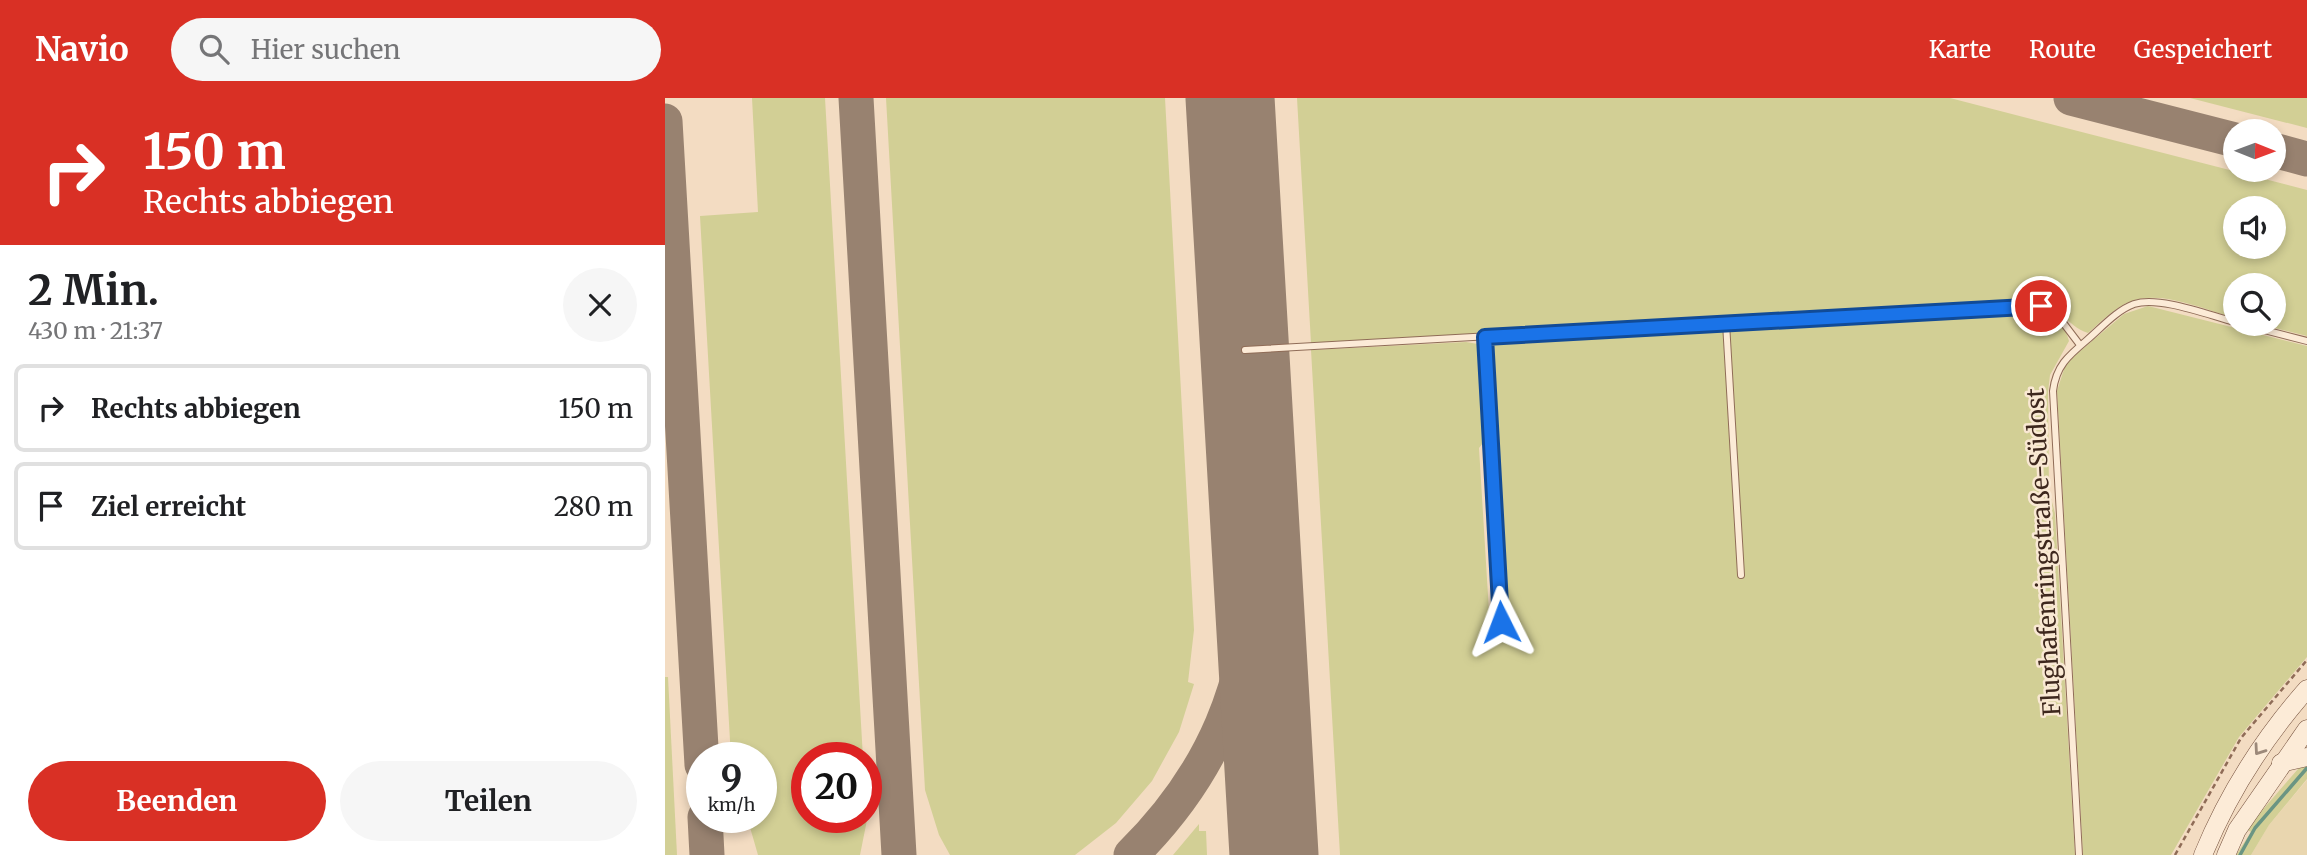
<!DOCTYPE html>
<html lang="de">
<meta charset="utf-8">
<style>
:root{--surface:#fff;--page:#f6f6f6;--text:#202124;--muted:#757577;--line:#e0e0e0;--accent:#d93025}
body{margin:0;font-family:Merriweather,serif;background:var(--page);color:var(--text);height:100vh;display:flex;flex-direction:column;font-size:26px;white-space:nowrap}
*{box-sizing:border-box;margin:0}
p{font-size:23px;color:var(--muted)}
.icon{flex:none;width:38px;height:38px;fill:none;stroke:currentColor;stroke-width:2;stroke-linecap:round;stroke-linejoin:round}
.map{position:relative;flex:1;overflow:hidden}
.side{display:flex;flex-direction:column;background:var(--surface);width:665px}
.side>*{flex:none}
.guide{background:#d93025;color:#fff;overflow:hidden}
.needle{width:46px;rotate:91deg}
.fabs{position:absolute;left:1558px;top:21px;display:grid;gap:14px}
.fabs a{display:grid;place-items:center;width:63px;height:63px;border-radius:50%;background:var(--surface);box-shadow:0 4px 10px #0003;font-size:35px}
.speed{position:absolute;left:21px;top:644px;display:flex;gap:14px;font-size:35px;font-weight:700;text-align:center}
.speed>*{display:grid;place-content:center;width:91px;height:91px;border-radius:50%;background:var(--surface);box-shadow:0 4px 10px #0003;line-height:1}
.speed small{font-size:18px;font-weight:400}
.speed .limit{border:10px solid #d22;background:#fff;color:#111}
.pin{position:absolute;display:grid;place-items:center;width:60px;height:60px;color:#fff;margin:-30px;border:4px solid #fff;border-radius:50%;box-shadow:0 2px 7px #0007}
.me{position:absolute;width:77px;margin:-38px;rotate:357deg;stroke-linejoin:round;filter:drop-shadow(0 0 5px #0008)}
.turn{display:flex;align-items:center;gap:24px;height:147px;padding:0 28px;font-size:32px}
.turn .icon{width:91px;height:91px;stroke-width:2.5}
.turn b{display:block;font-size:49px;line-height:60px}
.round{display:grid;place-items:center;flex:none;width:74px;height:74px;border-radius:37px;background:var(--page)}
.headline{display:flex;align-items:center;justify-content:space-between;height:119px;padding:0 28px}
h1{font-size:42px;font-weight:700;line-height:52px}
.primary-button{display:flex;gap:14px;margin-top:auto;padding:14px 28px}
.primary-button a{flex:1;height:80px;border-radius:42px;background:var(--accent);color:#fff;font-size:28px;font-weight:700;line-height:80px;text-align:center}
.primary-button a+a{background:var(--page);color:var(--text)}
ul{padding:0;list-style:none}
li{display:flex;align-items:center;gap:21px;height:88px;margin:0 14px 10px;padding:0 14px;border:4px solid var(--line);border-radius:10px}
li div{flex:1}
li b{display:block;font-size:26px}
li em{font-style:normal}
header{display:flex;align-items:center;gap:42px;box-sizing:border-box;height:98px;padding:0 35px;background:var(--accent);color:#fff}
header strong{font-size:33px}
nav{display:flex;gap:38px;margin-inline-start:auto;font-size:24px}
.search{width:490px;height:63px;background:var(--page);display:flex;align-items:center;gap:18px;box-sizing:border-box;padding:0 24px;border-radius:38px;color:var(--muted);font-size:26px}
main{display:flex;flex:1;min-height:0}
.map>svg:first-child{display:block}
.farmland{fill:#e9d6af}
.green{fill:#d2cf95;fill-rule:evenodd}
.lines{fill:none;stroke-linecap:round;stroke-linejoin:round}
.stream{stroke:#6a9583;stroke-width:3.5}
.taxiway{stroke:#988270;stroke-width:35}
.runway{stroke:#988270;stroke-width:89}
.service-casing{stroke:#8f6c57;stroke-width:8}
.secondary-casing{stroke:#714d3a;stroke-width:19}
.path{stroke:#8f6c57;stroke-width:2.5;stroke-dasharray:5 3.5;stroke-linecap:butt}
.service{stroke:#fcebd7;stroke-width:6}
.secondary{stroke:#fcebd7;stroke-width:18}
.oneway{stroke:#9c897a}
.route-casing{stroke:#114b97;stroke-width:18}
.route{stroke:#1a73e8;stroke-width:12}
.labels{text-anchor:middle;stroke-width:5;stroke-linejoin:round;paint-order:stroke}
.street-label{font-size:24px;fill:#3d271d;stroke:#f9e8d3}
</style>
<header>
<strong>Navio</strong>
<div class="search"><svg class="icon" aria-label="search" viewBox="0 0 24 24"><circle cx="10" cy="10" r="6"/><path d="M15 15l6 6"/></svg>Hier suchen</div>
<nav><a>Karte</a><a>Route</a><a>Gespeichert</a></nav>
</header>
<main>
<section class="side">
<div class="guide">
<div class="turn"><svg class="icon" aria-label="right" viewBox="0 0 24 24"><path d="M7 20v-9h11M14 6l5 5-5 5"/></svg><div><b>150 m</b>Rechts abbiegen</div></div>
</div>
<div class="headline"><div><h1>2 Min.</h1><p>430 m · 21:37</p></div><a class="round"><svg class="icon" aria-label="close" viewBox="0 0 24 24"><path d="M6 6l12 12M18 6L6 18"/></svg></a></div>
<ul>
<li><svg class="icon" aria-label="right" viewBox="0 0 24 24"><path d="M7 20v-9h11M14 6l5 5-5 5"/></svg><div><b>Rechts abbiegen</b></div><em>150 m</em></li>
<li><svg class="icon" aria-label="arrive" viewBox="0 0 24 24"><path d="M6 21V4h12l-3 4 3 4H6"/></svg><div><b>Ziel erreicht</b></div><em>280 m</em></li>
</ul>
<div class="primary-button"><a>Beenden</a><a>Teilen</a></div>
</section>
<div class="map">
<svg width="1642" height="757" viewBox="0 0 1642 757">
<rect width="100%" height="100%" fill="#f3dcc2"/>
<!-- farmland -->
<path class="farmland" d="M 1642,682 L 1642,757 L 1586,757 L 1604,727 Z"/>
<!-- green -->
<g class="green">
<path d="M 87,0 L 160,0 L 198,660 L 142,660 L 142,719 L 201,719 L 201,716 L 202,722 L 195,757 L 93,757 L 82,719 L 96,719 L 96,660 L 66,660 L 35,118 L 93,114 Z"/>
<path d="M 221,0 L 500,0 L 529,532 L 523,584 L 529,586 L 514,634 L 487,683 L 451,725 L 410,757 L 285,757 L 274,737 L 260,692 Z"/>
<path d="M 632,0 L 1285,0 L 1642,92 L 1642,238 L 1593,226 L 1608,226 L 1608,187 L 1570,187 L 1570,220 C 1540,212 1497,192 1467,203 C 1451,208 1436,224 1423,235 C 1401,228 1395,206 1371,204 L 646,245 ZM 1570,110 L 1608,110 L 1608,149 L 1570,149 Z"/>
<path d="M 1525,0 L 1642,0 L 1642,30 Z"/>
<path d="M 1483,208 L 1642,248 L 1642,559 L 1574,639 L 1506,757 L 1418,757 L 1392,293 L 1401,265 L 1459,216 Z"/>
<path d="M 1371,211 C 1388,214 1400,227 1404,243 L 1385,277 L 1383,294 L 1384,393 L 1390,415 L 1410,757 L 675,757 L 646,252 L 801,244 L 813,246 L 818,251 L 822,340 L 814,350 L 825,530 L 840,529 L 825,254 L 832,242 Z"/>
<path d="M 0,579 L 3,579 L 12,757 L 0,757 Z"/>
<path d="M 1642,665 L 1642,681 L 1604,727 L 1586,757 L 1571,757 L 1586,734 L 1581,731 L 1633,671 Z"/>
<path d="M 534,726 L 534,733 L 541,733 L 542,757 L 508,757 Z"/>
</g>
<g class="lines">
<!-- stream -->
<path class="stream" d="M 1575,757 L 1590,730 L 1642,670"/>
<!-- taxiway -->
<g class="taxiway">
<path d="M 191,0 L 234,757"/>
<path d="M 1406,0 L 1570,42"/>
<path d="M 0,23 L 37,667"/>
<path d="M 1608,52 L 1642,61"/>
<path d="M 40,719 L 42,757"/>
<path d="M 466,757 C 550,674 583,587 592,470"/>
</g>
<!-- runway -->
<path class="runway" d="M 565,0 L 609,757"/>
<defs>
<g id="service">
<path d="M 1061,225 L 1076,477"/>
<path d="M 1576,226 L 1642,243"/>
<path d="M 820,239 L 836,525"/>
<path d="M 580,252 L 1375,207 L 1393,218 L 1415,247"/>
<path d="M 1414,757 L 1388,293 C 1391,268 1403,258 1422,242 C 1436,230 1452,212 1469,206 C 1495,198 1543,217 1570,224"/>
</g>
<g id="secondary">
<path d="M 1616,665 L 1642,659"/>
<path d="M 1538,757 C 1563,696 1598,641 1642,591"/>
<path d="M 1561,757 L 1572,732 L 1642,631"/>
</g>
</defs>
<!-- service casing -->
<use href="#service" class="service-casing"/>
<!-- secondary casing -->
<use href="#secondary" class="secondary-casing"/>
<!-- path -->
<path class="path" d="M 1510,757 L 1576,640 L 1642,562"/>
<!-- service -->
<use href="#service" class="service"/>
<!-- secondary -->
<use href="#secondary" class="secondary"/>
</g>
<!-- one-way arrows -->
<defs><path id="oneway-chevron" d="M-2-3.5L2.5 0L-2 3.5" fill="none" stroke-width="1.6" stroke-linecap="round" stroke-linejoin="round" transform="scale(1.75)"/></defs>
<use class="oneway" href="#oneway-chevron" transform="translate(1594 652) rotate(125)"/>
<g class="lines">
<defs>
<path id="route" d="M 836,524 L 820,239 L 1376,208"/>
</defs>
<!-- route casing -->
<use href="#route" class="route-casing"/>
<!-- route -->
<use href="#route" class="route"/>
</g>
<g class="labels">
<!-- street labels -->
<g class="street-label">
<text transform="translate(1379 454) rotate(-93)" y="8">Flughafenringstraße-Südost</text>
</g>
</g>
</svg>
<div class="fabs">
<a><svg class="needle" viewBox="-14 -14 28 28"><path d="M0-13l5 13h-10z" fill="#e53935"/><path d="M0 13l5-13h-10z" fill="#757577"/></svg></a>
<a><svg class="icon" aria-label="sound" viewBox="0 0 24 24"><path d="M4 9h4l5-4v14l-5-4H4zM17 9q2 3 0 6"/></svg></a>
<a><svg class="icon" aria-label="search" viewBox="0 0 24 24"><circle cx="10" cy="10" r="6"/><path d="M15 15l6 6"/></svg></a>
</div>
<div class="speed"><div>9<small>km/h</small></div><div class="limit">20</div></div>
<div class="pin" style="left:1376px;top:208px;background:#d93025"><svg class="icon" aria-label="arrive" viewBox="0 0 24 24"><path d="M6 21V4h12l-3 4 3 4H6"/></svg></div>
<svg class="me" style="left:836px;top:524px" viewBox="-20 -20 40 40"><path d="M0-17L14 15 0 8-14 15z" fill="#1a73e8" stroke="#fff" stroke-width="4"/></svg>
</div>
</main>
